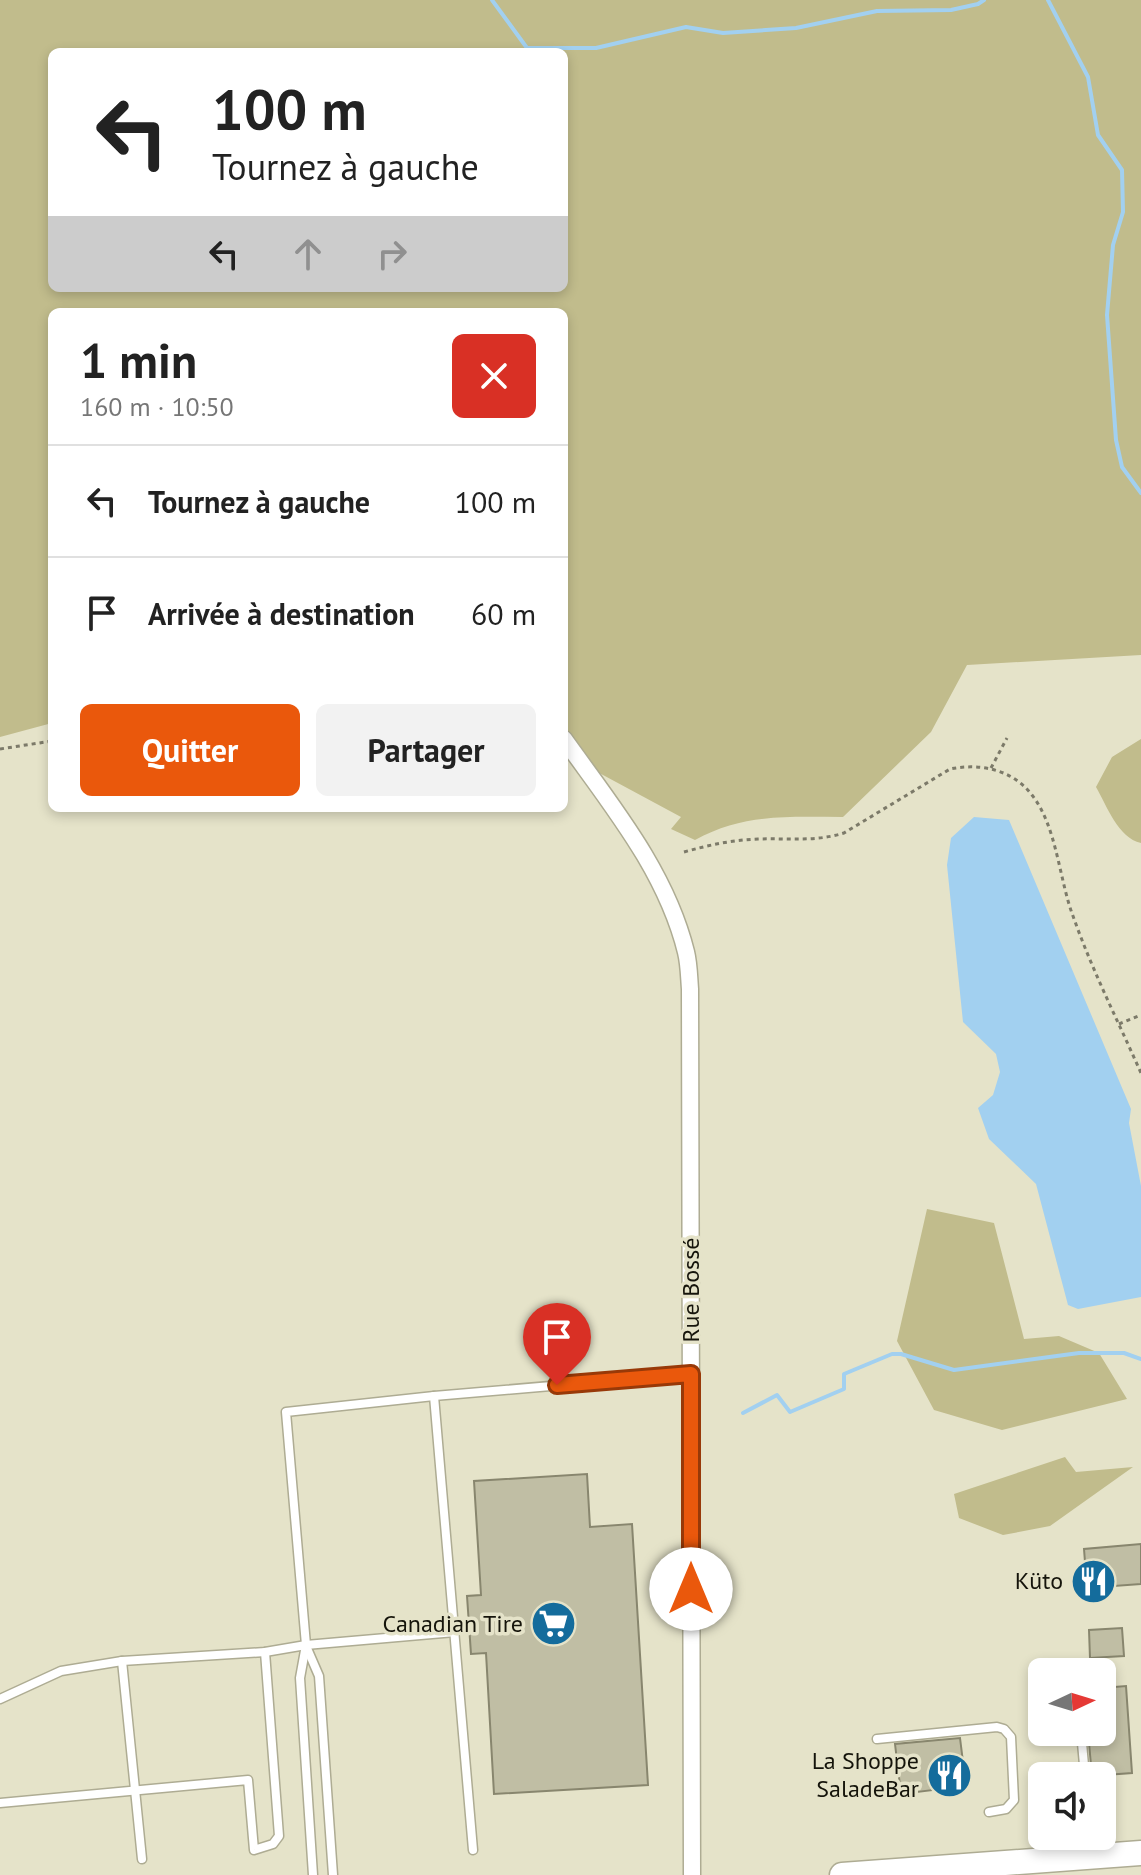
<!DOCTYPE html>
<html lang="fr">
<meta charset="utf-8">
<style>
:root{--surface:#fff;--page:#f2f2f2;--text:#222;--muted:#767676;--line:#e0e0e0;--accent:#ea580c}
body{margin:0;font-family:"PT Sans",sans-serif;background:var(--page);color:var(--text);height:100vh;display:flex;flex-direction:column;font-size:30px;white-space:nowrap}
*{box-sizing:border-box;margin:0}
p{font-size:26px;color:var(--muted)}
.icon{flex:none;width:44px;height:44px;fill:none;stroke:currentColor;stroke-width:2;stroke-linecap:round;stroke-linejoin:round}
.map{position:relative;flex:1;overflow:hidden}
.drawer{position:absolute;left:48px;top:308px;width:520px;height:504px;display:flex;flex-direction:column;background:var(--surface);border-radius:12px;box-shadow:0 4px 12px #0003}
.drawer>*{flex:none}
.guide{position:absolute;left:48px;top:48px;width:520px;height:244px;border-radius:12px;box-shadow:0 4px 12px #0003;background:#fff;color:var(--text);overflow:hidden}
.needle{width:52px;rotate:86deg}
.buttons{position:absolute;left:1028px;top:1658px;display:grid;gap:16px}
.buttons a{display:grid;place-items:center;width:88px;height:88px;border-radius:12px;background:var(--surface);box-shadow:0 4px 12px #0003;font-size:40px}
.pin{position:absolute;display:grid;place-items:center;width:68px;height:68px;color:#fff;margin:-82px -34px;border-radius:50% 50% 50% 0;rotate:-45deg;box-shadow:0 0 8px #0007}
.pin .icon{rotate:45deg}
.me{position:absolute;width:88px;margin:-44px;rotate:0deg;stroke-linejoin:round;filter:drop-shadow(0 0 6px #0008)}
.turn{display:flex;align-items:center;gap:28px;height:168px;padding:0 32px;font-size:36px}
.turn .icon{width:104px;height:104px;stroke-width:2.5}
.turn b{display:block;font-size:56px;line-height:68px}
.lanes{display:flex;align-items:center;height:76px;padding:0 32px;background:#0003;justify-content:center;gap:40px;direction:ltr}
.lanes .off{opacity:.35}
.round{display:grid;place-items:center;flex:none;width:84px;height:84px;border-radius:12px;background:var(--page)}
.summary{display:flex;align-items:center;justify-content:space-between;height:136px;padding:0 32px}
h1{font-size:48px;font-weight:600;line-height:60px}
.action{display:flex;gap:16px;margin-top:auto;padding:16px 32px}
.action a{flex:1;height:92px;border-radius:12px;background:var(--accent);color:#fff;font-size:32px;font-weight:600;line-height:92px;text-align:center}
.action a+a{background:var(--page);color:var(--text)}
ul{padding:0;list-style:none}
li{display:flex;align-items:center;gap:24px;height:112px;padding:0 32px;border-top:2px solid var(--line)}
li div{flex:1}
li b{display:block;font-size:30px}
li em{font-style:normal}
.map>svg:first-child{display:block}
.green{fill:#c1bc8c;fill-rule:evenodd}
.water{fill:#a2d0f0}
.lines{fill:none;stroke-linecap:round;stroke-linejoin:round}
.stream{stroke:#a2d0f0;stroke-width:4}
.building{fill:#c0bea4;stroke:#88866e;stroke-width:2}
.service-casing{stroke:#aeac93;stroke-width:11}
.minor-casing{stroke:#aeac93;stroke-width:19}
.secondary-casing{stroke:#aeac93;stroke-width:27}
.path{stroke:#7c7a69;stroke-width:3;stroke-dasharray:4 4;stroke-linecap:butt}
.service{stroke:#fff;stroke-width:8}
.minor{stroke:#fff;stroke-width:16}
.secondary{stroke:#fff;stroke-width:24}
.route-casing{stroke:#983908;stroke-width:20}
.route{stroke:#ea580c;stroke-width:14}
.labels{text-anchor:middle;stroke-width:7;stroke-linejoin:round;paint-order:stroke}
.street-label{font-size:24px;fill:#15140b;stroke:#e5e3c9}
.poi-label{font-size:24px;fill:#15140b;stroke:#e5e3c9;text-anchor:end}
</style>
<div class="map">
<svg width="1141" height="1875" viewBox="0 0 1141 1875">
<rect width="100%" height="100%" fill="#e5e3c9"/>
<!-- green -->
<g class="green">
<path d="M 0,0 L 1141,0 L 1141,655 L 967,665 L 931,732 L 843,817 C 789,817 743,813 695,840 L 671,829 L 681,817 L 564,754 L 564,312 L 52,312 L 52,723 L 0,737 ZM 52,52 L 564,52 L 564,288 L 52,288 Z"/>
<path d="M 1141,739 L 1141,843 C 1118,838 1107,806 1096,787 L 1112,757 Z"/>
<path d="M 927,1209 L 994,1223 L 1024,1339 L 1059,1336 L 1099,1353 L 1127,1399 L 1002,1430 L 934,1410 L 897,1341 Z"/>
<path d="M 1065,1457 L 1076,1472 L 1133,1467 L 1050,1526 L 1003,1535 L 959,1518 L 954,1494 Z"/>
</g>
<!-- water -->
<path class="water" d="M 974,817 L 1009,820 L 1131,1109 L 1129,1123 L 1141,1186 L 1141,1297 L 1078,1309 L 1068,1305 L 1036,1184 L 989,1139 L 978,1108 L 993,1095 L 1000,1072 L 996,1054 L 963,1022 L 947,865 L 951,838 Z"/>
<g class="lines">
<!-- stream -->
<g class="stream">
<path d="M 492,0 L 527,48 L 596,48 L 686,27 L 723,33 L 796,28 L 877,11 L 951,10 L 978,4 L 984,0"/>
<path d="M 1048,0 L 1088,77 L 1098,135 L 1122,170 L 1123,212 L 1113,245 L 1107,315 L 1116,440 L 1122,467 L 1141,493"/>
<path d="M 743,1413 L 777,1395 L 790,1412 L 844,1389 L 844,1374 L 892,1354 L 901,1354 L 954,1370 L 1079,1353 L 1124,1353 L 1141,1359"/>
</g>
</g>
<!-- building -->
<g class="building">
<path d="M 587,1474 L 590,1527 L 632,1524 L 648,1785 L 494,1794 L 486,1653 L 471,1654 L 467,1596 L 481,1595 L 474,1481 Z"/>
<path d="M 1141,1544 L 1141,1584 L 1087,1588 L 1084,1549 Z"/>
<path d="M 1122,1628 L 1124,1656 L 1090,1658 L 1089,1630 Z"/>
<path d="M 1126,1686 L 1132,1773 L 1092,1776 L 1088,1732 L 1102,1732 L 1102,1688 Z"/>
<path d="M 960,1738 L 966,1786 L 901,1794 L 895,1744 Z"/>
</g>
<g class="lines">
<defs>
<g id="service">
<path d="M 434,1396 L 473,1850"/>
<path d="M 306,1646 L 319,1676 L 333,1875"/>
<path d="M 0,1699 L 61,1671 L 122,1661"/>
<path d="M 1081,1732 L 1085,1776"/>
<path d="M 877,1739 L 997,1727 L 1004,1729 L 1011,1737 L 1014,1800 L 1006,1809 L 989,1812"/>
<path d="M 0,1803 L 248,1780 L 254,1850 L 273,1844 L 279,1836 L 265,1652"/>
<path d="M 142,1859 L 122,1661 L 265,1652 L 306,1645 L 455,1632"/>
<path d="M 313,1875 L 300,1678 L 306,1645 L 286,1412 L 434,1396 L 690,1374"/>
</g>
<path id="minor" d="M 564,739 C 611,805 666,871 686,952 C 689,964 689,977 690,989 L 692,1875"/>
<path id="secondary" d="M 842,1875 L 1141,1853"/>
</defs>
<!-- service casing -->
<use href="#service" class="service-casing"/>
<!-- minor casing -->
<use href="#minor" class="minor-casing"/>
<!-- secondary casing -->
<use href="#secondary" class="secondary-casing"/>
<!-- path -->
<g class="path">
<path d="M 0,749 L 52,741"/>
<path d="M 991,768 L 1007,738"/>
<path d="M 684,852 C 709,845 732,840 758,839 C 787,838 816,842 844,833 L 950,769 C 980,763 1012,769 1032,795 C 1057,827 1059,879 1073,916 C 1092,970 1118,1021 1141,1073"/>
<path d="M 1119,1024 L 1141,1015"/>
</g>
<!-- service -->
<use href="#service" class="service"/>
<!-- minor -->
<use href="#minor" class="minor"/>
<!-- secondary -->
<use href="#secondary" class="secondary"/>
</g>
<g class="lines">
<defs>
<path id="route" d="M 557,1385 L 691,1374 L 691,1589"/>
</defs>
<!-- route casing -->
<use href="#route" class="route-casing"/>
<!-- route -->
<use href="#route" class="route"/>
</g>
<!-- icons -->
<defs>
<symbol id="restaurant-disc" viewBox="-11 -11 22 22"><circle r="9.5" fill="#146c9c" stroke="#e5e3c9"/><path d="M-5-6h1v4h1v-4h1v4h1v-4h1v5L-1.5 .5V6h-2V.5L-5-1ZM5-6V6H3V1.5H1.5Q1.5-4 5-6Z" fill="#fff"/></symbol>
<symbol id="supermarket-disc" viewBox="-11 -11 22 22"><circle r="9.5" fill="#146c9c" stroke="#e5e3c9"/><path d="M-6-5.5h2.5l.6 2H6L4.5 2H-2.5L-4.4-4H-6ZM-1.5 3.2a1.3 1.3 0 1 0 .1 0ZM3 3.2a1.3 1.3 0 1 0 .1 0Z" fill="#fff"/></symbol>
</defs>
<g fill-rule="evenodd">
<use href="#restaurant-disc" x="1068" y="1556" width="51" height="51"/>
<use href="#supermarket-disc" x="528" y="1598" width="51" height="51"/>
<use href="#restaurant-disc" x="924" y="1750" width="51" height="51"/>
</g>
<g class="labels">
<!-- street labels -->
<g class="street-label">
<text transform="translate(691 1290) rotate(-90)" y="8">Rue Bossé</text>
</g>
<!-- poi labels -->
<g class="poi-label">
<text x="1063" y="1589">Küto</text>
<text x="523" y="1632">Canadian Tire</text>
<text x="919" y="1769">La Shoppe<tspan x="919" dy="28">SaladeBar</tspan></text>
</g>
</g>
</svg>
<div class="buttons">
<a><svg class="needle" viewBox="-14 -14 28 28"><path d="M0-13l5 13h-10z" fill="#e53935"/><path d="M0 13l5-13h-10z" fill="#767676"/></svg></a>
<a><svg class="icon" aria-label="sound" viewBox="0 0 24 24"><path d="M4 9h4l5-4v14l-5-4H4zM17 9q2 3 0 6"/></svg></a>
</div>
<div class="pin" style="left:557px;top:1385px;background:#d93025"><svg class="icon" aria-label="arrive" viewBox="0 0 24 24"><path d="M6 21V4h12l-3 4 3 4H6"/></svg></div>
<svg class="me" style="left:691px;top:1589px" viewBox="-20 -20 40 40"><circle r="19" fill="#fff"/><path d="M0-13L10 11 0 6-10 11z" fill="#ea580c"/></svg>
<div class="guide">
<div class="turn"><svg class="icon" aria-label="left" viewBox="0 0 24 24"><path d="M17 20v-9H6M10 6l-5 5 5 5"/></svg><div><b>100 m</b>Tournez à gauche</div></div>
<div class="lanes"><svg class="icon" aria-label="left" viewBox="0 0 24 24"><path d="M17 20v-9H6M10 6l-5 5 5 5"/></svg><svg class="icon off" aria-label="ahead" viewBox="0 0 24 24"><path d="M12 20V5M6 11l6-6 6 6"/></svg><svg class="icon off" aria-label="right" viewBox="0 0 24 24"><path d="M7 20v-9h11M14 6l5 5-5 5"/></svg></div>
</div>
<section class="drawer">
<div class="summary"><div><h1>1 min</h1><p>160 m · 10:50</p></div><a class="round" style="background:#d93025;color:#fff"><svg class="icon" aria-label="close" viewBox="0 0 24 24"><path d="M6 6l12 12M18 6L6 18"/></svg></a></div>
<ul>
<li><svg class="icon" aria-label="left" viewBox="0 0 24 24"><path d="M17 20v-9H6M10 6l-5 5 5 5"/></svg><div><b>Tournez à gauche</b></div><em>100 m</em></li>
<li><svg class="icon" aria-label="arrive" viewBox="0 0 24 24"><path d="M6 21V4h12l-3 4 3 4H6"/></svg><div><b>Arrivée à destination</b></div><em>60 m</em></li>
</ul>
<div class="action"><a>Quitter</a><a>Partager</a></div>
</section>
</div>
